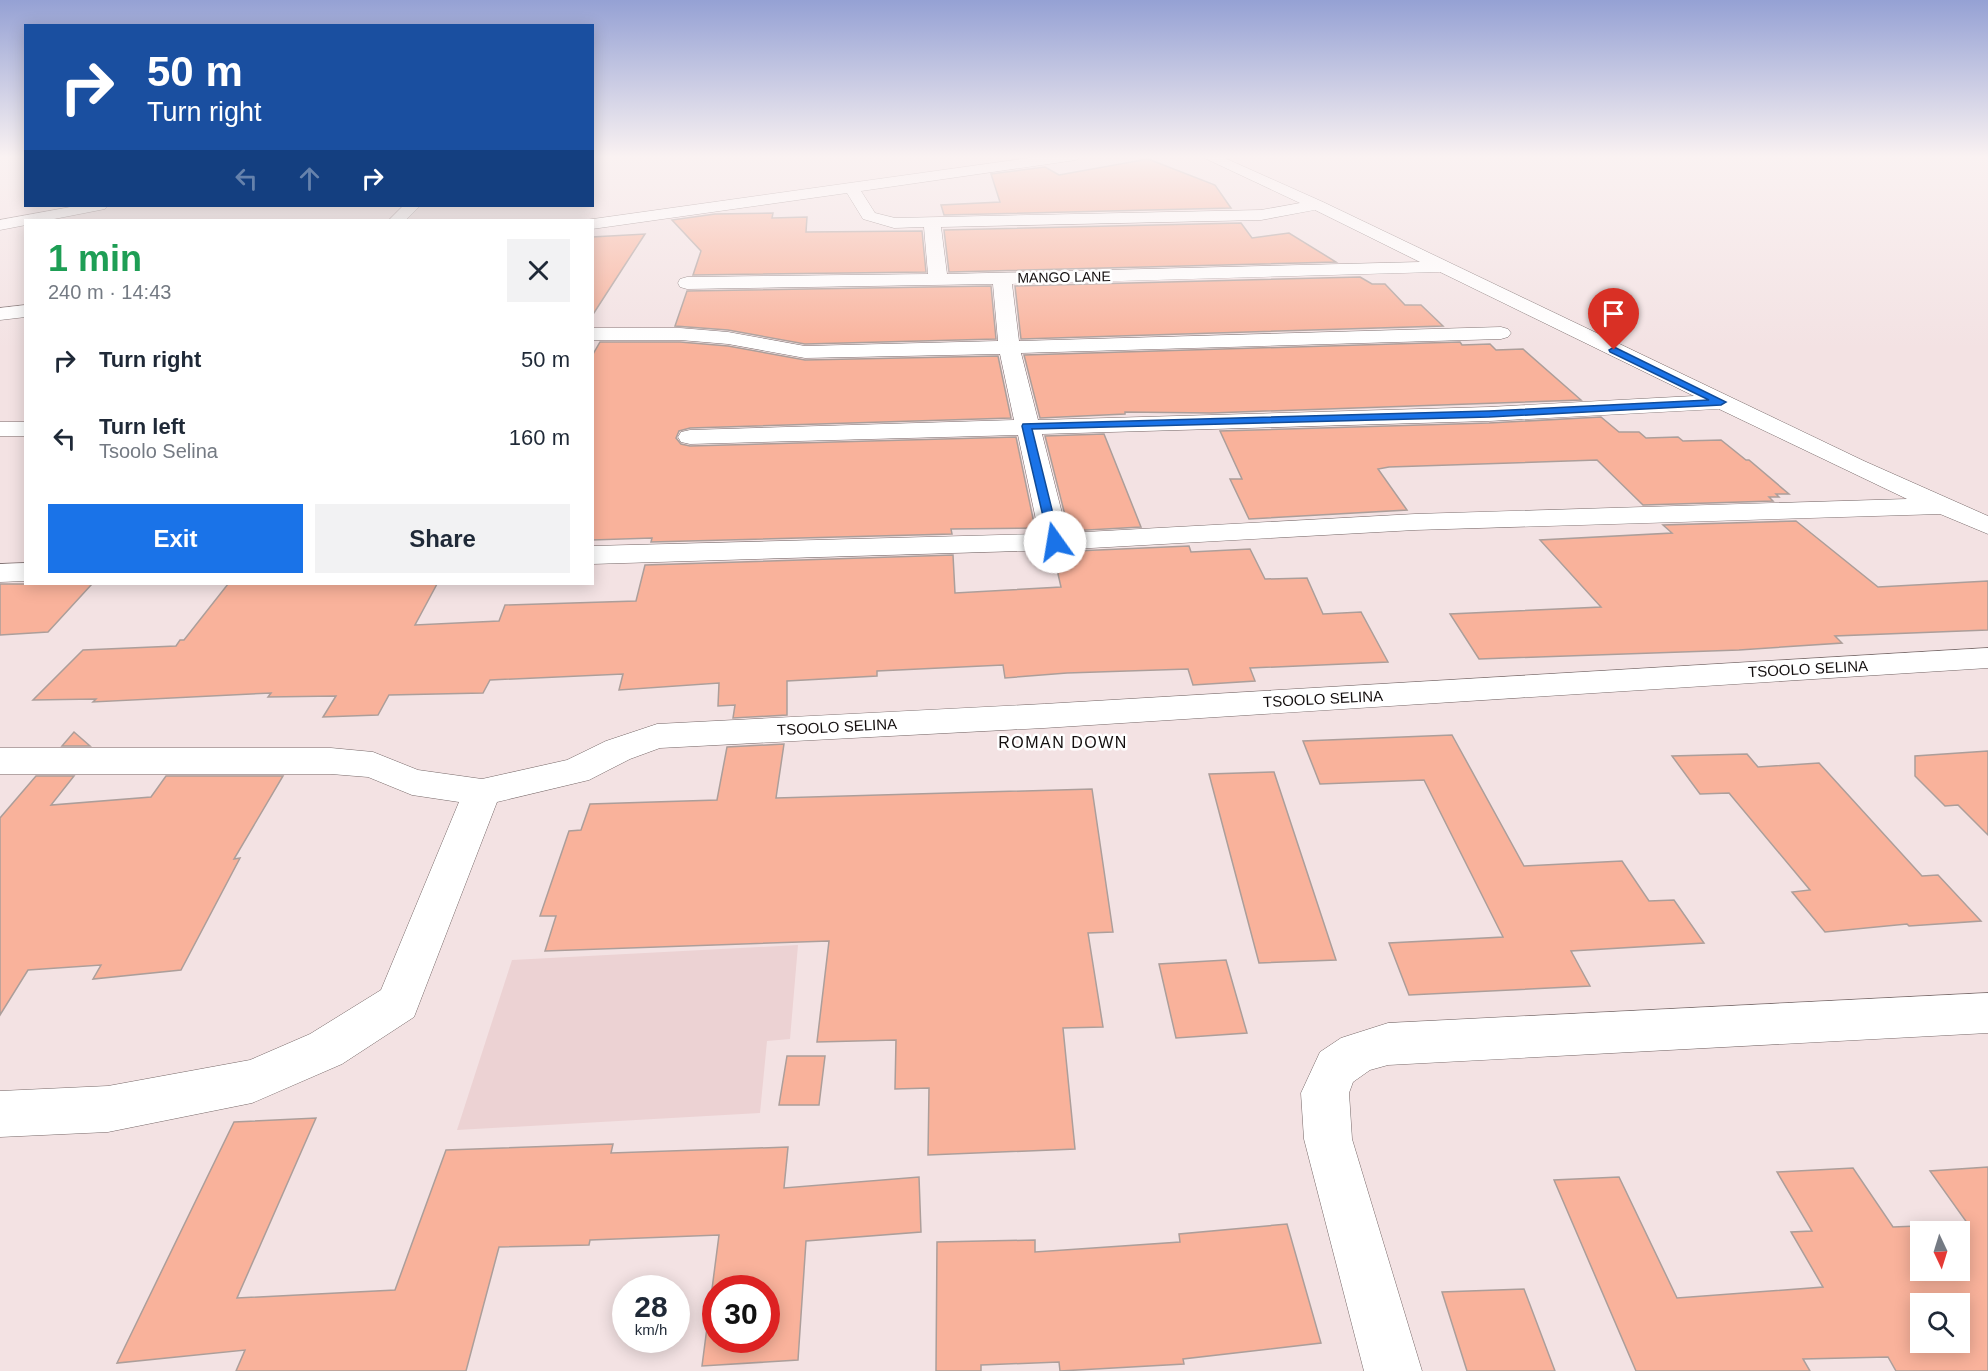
<!DOCTYPE html>
<meta charset="utf-8">
<style>
:root{--surface:#fff;--page:#f2f2f3;--text:#1f2937;--muted:#747a83;--accent:#1a73e8}
body{margin:0;font-family:Arial,sans-serif;background:var(--page);color:var(--text);height:100vh;display:flex;flex-direction:column;font-size:22px;white-space:nowrap}
*{box-sizing:border-box;margin:0}
p{font-size:20px;color:var(--muted)}
.icon{flex:none;width:33px;height:33px;fill:none;stroke:currentColor;stroke-width:2;stroke-linecap:round;stroke-linejoin:round}
.map{position:relative;flex:1;overflow:hidden}
.side{position:absolute;left:24px;top:219px;width:570px;height:366px;display:flex;flex-direction:column;background:var(--surface);border-radius:0px;box-shadow:0 3px 15px #0003}
.side>*{flex:none}
.top-card{position:absolute;left:24px;top:24px;width:570px;height:183px;border-radius:0px;box-shadow:0 3px 15px #0003;background:#1a4fa0;color:#fff;overflow:hidden}
.needle{width:39px;rotate:176deg}
.buttons{position:absolute;left:1910px;top:1221px;display:grid;gap:12px}
.buttons a{display:grid;place-items:center;width:60px;height:60px;border-radius:0px;background:var(--surface);box-shadow:0 3px 15px #0003;font-size:30px}
.speed{position:absolute;left:612px;top:1275px;display:flex;gap:12px;font-size:30px;font-weight:700;text-align:center}
.speed>*{display:grid;place-content:center;width:78px;height:78px;border-radius:50%;background:var(--surface);box-shadow:0 3px 15px #0003;line-height:1}
.speed small{font-size:15px;font-weight:400}
.speed .limit{border:9px solid #d22;background:#fff;color:#111}
.pin{position:absolute;display:grid;place-items:center;width:51px;height:51px;color:#fff;margin:-62px -26px;border-radius:50% 50% 50% 0;rotate:-45deg;box-shadow:0 0 6px #0007}
.pin .icon{rotate:45deg}
.me{position:absolute;width:66px;margin:-33px;rotate:347deg;stroke-linejoin:round;filter:drop-shadow(0 0 4px #0008)}
.turn{display:flex;align-items:center;gap:21px;height:126px;padding:0 24px;font-size:27px}
.turn .icon{width:78px;height:78px;stroke-width:2.5}
.turn b{display:block;font-size:42px;line-height:51px}
.lanes{display:flex;align-items:center;height:57px;padding:0 24px;background:#0003;justify-content:center;gap:30px;direction:ltr}
.lanes .off{opacity:.35}
.round{display:grid;place-items:center;flex:none;width:63px;height:63px;border-radius:0px;background:var(--page)}
.overview{display:flex;align-items:center;justify-content:space-between;height:102px;padding:0 24px}
h1{font-size:36px;font-weight:600;line-height:45px;color:#1e9e55}
.button{display:flex;gap:12px;margin-top:auto;padding:12px 24px}
.button a{flex:1;height:69px;border-radius:0px;background:var(--accent);color:#fff;font-size:24px;font-weight:600;line-height:69px;text-align:center}
.button a+a{background:var(--page);color:var(--text)}
ul{padding:0;list-style:none}
li{display:flex;align-items:center;gap:18px;height:78px;padding:0 24px}
li div{flex:1}
li b{display:block;font-size:22px}
li em{font-style:normal}
.map>svg:first-child{display:block}
.built{fill:#ecd2d3}
.building{fill:#f9b29b;stroke:#ac9e9a;stroke-width:1.5;fill-rule:evenodd}
.lines{fill:none;stroke-linecap:round;stroke-linejoin:round}
.street-casing{stroke:#776969;stroke-width:1}
.primary-casing{stroke:#776969;stroke-width:1}
.street{fill:#fff;fill-rule:evenodd}
.primary{fill:#fff;fill-rule:evenodd}
.route{fill:#1a73e8;stroke:#114b97;stroke-width:1.5}
.labels{text-anchor:middle;stroke-width:5;stroke-linejoin:round;paint-order:stroke}
.far-street-label{font-size:14px;fill:#130e0e;stroke:#fff}
.street-label{font-size:15px;fill:#130e0e;stroke:#fff}
.neighbourhood-label{font-size:16px;letter-spacing:1.5px;fill:#130e0e;stroke:#fff}
</style>
<div class="map">
<svg width="1988" height="1371" viewBox="0 0 1988 1371">
<rect width="100%" height="100%" fill="#f3e2e3"/>
<!-- built -->
<path class="built" d="M 798,945 L 790,1039 L 767,1041 L 760,1113 L 457,1130 L 512,960 Z"/>
<!-- building -->
<g class="building">
<path d="M 1148,159 L 1215,185 L 1231,208 L 944,215 L 941,205 L 1000,202 L 991,174 L 1045,167 L 1059,175 Z"/>
<path d="M 773,213 L 772,218 L 807,217 L 806,232 L 922,231 L 926,272 L 693,275 L 701,251 L 672,220 L 715,214 Z"/>
<path d="M 1241,223 L 1252,238 L 1289,233 L 1336,262 L 949,272 L 944,230 Z"/>
<path d="M 645,234 L 621,271 L 592,316 L 592,237 Z"/>
<path d="M 1360,277 L 1372,284 L 1385,284 L 1405,305 L 1421,305 L 1443,326 L 1021,339 L 1015,286 Z"/>
<path d="M 991,286 L 996,339 L 805,344 L 728,330 L 675,326 L 687,291 Z"/>
<path d="M 600,342 L 680,342 L 728,346 L 805,360 L 998,356 L 1011,418 L 690,428 L 679,431 L 676,438 L 681,444 L 690,446 L 1016,437 L 1035,528 L 951,529 L 952,534 L 651,542 L 652,538 L 592,540 L 592,356 Z"/>
<path d="M 1460,342 L 1462,345 L 1490,344 L 1496,350 L 1523,349 L 1581,400 L 1211,413 L 1125,412 L 1125,414 L 1040,418 L 1024,355 Z"/>
<path d="M 1601,417 L 1619,432 L 1639,432 L 1646,438 L 1678,437 L 1683,441 L 1721,440 L 1746,460 L 1749,460 L 1789,494 L 1776,494 L 1779,497 L 1769,497 L 1773,501 L 1643,505 L 1597,460 L 1389,467 L 1378,469 L 1407,510 L 1249,519 L 1230,479 L 1242,479 L 1220,431 L 1489,423 Z"/>
<path d="M 1104,434 L 1141,527 L 1069,531 L 1045,436 Z"/>
<path d="M 1796,521 L 1878,587 L 1988,581 L 1988,630 L 1835,636 L 1842,643 L 1739,650 L 1479,659 L 1450,614 L 1601,607 L 1540,540 L 1672,533 L 1663,525 Z"/>
<path d="M 1189,546 L 1191,552 L 1250,549 L 1265,579 L 1307,578 L 1323,614 L 1361,612 L 1388,662 L 1250,668 L 1255,681 L 1193,685 L 1188,669 L 1067,673 L 1005,678 L 1003,665 L 877,671 L 877,676 L 787,681 L 787,715 L 733,718 L 735,705 L 718,706 L 719,683 L 619,690 L 623,674 L 490,680 L 483,693 L 389,695 L 378,715 L 323,717 L 336,696 L 268,697 L 271,693 L 93,702 L 96,699 L 33,700 L 83,650 L 176,646 L 180,640 L 184,640 L 228,584 L 437,584 L 415,625 L 499,621 L 505,605 L 636,601 L 645,565 L 953,555 L 955,593 L 1061,587 L 1053,552 Z"/>
<path d="M 0,584 L 92,584 L 48,632 L 0,635 Z"/>
<path d="M 74,732 L 90,746 L 62,746 Z"/>
<path d="M 1452,735 L 1524,866 L 1622,861 L 1649,901 L 1674,900 L 1704,943 L 1571,951 L 1590,986 L 1409,995 L 1389,943 L 1503,937 L 1424,780 L 1320,784 L 1303,741 Z"/>
<path d="M 784,744 L 776,798 L 1092,789 L 1113,932 L 1088,933 L 1103,1027 L 1063,1028 L 1075,1149 L 928,1155 L 929,1088 L 895,1089 L 896,1040 L 817,1042 L 829,941 L 545,951 L 556,916 L 540,916 L 569,831 L 581,830 L 590,804 L 717,800 L 727,747 Z"/>
<path d="M 1988,751 L 1988,835 L 1958,805 L 1945,806 L 1915,776 L 1915,756 Z"/>
<path d="M 1747,754 L 1758,767 L 1819,763 L 1922,876 L 1938,875 L 1981,921 L 1909,926 L 1907,924 L 1825,932 L 1792,892 L 1810,890 L 1729,793 L 1700,794 L 1672,756 Z"/>
<path d="M 1274,772 L 1336,960 L 1259,963 L 1209,774 Z"/>
<path d="M 36,776 L 74,776 L 51,805 L 151,797 L 166,776 L 283,776 L 234,859 L 240,858 L 181,970 L 93,979 L 101,965 L 28,970 L 0,1015 L 0,818 Z"/>
<path d="M 1226,960 L 1247,1033 L 1176,1038 L 1159,964 Z"/>
<path d="M 787,1056 L 825,1056 L 819,1105 L 779,1105 Z"/>
<path d="M 316,1118 L 237,1298 L 395,1290 L 446,1150 L 613,1144 L 611,1153 L 788,1147 L 784,1188 L 919,1177 L 921,1232 L 806,1241 L 798,1360 L 702,1366 L 719,1235 L 590,1240 L 589,1245 L 499,1247 L 466,1371 L 236,1371 L 245,1350 L 117,1363 L 234,1122 ZM 716,1288 L 766,1288 L 766,1340 L 716,1340 Z"/>
<path d="M 1988,1167 L 1988,1371 L 1896,1371 L 1888,1357 L 1803,1359 L 1810,1371 L 1636,1371 L 1554,1180 L 1619,1177 L 1677,1298 L 1823,1287 L 1791,1232 L 1812,1231 L 1777,1172 L 1853,1168 L 1893,1227 L 1968,1224 L 1930,1171 ZM 1920,1232 L 1959,1232 L 1959,1270 L 1920,1270 ZM 1920,1304 L 1959,1304 L 1959,1342 L 1920,1342 Z"/>
<path d="M 1287,1224 L 1321,1343 L 1183,1359 L 1184,1364 L 1060,1371 L 1059,1362 L 981,1365 L 981,1371 L 936,1371 L 937,1242 L 1035,1240 L 1035,1252 L 1180,1242 L 1179,1234 Z"/>
<path d="M 1524,1289 L 1555,1371 L 1467,1371 L 1442,1292 Z"/>
</g>
<g class="lines">
<defs>
<g id="street">
<path d="M 1043,156 L 1083,156 L 1076,160 L 861,191 L 875,213 L 895,218 L 1261,210 L 1300,203 L 1200,156 L 1220,156 L 1323,202 L 1864,461 L 1988,516 L 1988,534 L 1940,514 L 1415,530 L 1055,550 L 592,564 L 592,546 L 1039,534 L 1018,435 L 690,444 L 681,442 L 678,437 L 681,432 L 690,430 L 1014,420 L 1000,354 L 805,358 L 728,344 L 680,340 L 592,340 L 592,328 L 680,328 L 728,332 L 805,346 L 998,341 L 993,284 L 687,289 L 680,287 L 678,283 L 680,279 L 687,277 L 928,274 L 924,227 L 894,228 L 863,219 L 847,193 L 592,229 L 592,220 L 586,220 ZM 1315,210 L 1420,262 L 947,274 L 941,227 L 1261,220 ZM 1440,272 L 1694,396 L 1489,407 L 1038,420 L 1021,353 L 1501,339 L 1508,337 L 1511,333 L 1508,329 L 1501,327 L 1019,341 L 1012,284 ZM 1719,409 L 1907,499 L 1415,514 L 1067,533 L 1042,434 L 1489,421 Z"/>
<path d="M 403,206 L 420,206 L 406,220 L 389,220 Z"/>
<path d="M 26,305 L 26,317 L 0,320 L 0,308 Z"/>
<rect x="0" y="422" width="26" height="14"/>
<path d="M 26,563 L 26,581 L 0,582 L 0,564 Z"/>
<path d="M 1988,648 L 1988,668 L 1044,728 L 660,748 L 630,759 L 589,780 L 497,802 L 414,1017 L 342,1064 L 252,1103 L 108,1132 L 0,1137 L 0,1091 L 108,1086 L 250,1060 L 310,1034 L 381,990 L 459,802 L 412,795 L 368,777 L 331,774 L 0,774 L 0,748 L 331,748 L 373,752 L 418,770 L 482,779 L 567,760 L 606,741 L 657,724 L 1044,704 Z"/>
<path d="M 1988,993 L 1988,1033 L 1388,1065 L 1370,1070 L 1353,1082 L 1349,1093 L 1352,1139 L 1422,1371 L 1364,1371 L 1304,1139 L 1301,1093 L 1320,1052 L 1341,1038 L 1388,1023 Z"/>
</g>
<path id="primary" d="M 76,206 L 107,206 L 105,209 L 49,220 L 26,220 L 26,225 L 0,230 L 0,220 Z"/>
</defs>
<!-- street casing -->
<use href="#street" class="street-casing"/>
<!-- primary casing -->
<use href="#primary" class="primary-casing"/>
<!-- street -->
<use href="#street" class="street"/>
<!-- primary -->
<use href="#primary" class="primary"/>
</g>
<!-- sky -->
<linearGradient id="sky" x2="0" y2="1"><stop stop-color="#95a1d4"/><stop offset="0.45" stop-color="#faf2f2"/><stop offset="1" stop-color="#faf2f2" stop-opacity="0"/></linearGradient>
<rect width="1988" height="348" fill="url(#sky)"/>
<!-- route -->
<path class="route" d="M 1614,347 L 1726,402 L 1721,405 L 1489,417 L 1032,429 L 1060,542 L 1055,546 L 1049,542 L 1022,426 L 1023,424 L 1489,411 L 1709,400 L 1610,352 L 1609,350 Z"/>
<g class="labels">
<!-- far-street labels -->
<g class="far-street-label">
<text transform="translate(1064 277) rotate(-1)" y="5">MANGO LANE</text>
</g>
<!-- street labels -->
<g class="street-label">
<text transform="translate(1808 669) rotate(-3)" y="5">TSOOLO SELINA</text>
<text transform="translate(1323 699) rotate(-3)" y="5">TSOOLO SELINA</text>
<text transform="translate(837 727) rotate(-3)" y="5">TSOOLO SELINA</text>
</g>
<!-- neighbourhood labels -->
<g class="neighbourhood-label">
<text x="1063" y="748">ROMAN DOWN</text>
</g>
</g>
</svg>
<div class="buttons">
<a><svg class="needle" viewBox="-14 -14 28 28"><path d="M0-13l5 13h-10z" fill="#e53935"/><path d="M0 13l5-13h-10z" fill="#747a83"/></svg></a>
<a><svg class="icon" aria-label="search" viewBox="0 0 24 24"><circle cx="10" cy="10" r="6"/><path d="M15 15l6 6"/></svg></a>
</div>
<div class="speed"><div>28<small>km/h</small></div><div class="limit">30</div></div>
<div class="pin" style="left:1614px;top:350px;background:#d93025"><svg class="icon" aria-label="arrive" viewBox="0 0 24 24"><path d="M6 21V4h12l-3 4 3 4H6"/></svg></div>
<svg class="me" style="left:1055px;top:542px" viewBox="-20 -20 40 40"><circle r="19" fill="#fff"/><path d="M0-13L10 11 0 6-10 11z" fill="#1a73e8"/></svg>
<div class="top-card">
<div class="turn"><svg class="icon" aria-label="right" viewBox="0 0 24 24"><path d="M7 20v-9h11M14 6l5 5-5 5"/></svg><div><b>50 m</b>Turn right</div></div>
<div class="lanes"><svg class="icon off" aria-label="left" viewBox="0 0 24 24"><path d="M17 20v-9H6M10 6l-5 5 5 5"/></svg><svg class="icon off" aria-label="ahead" viewBox="0 0 24 24"><path d="M12 20V5M6 11l6-6 6 6"/></svg><svg class="icon" aria-label="right" viewBox="0 0 24 24"><path d="M7 20v-9h11M14 6l5 5-5 5"/></svg></div>
</div>
<section class="side">
<div class="overview"><div><h1>1 min</h1><p>240 m · 14:43</p></div><a class="round"><svg class="icon" aria-label="close" viewBox="0 0 24 24"><path d="M6 6l12 12M18 6L6 18"/></svg></a></div>
<ul>
<li><svg class="icon" aria-label="right" viewBox="0 0 24 24"><path d="M7 20v-9h11M14 6l5 5-5 5"/></svg><div><b>Turn right</b></div><em>50 m</em></li>
<li><svg class="icon" aria-label="left" viewBox="0 0 24 24"><path d="M17 20v-9H6M10 6l-5 5 5 5"/></svg><div><b>Turn left</b><p>Tsoolo Selina</p></div><em>160 m</em></li>
</ul>
<div class="button"><a>Exit</a><a>Share</a></div>
</section>
</div>
